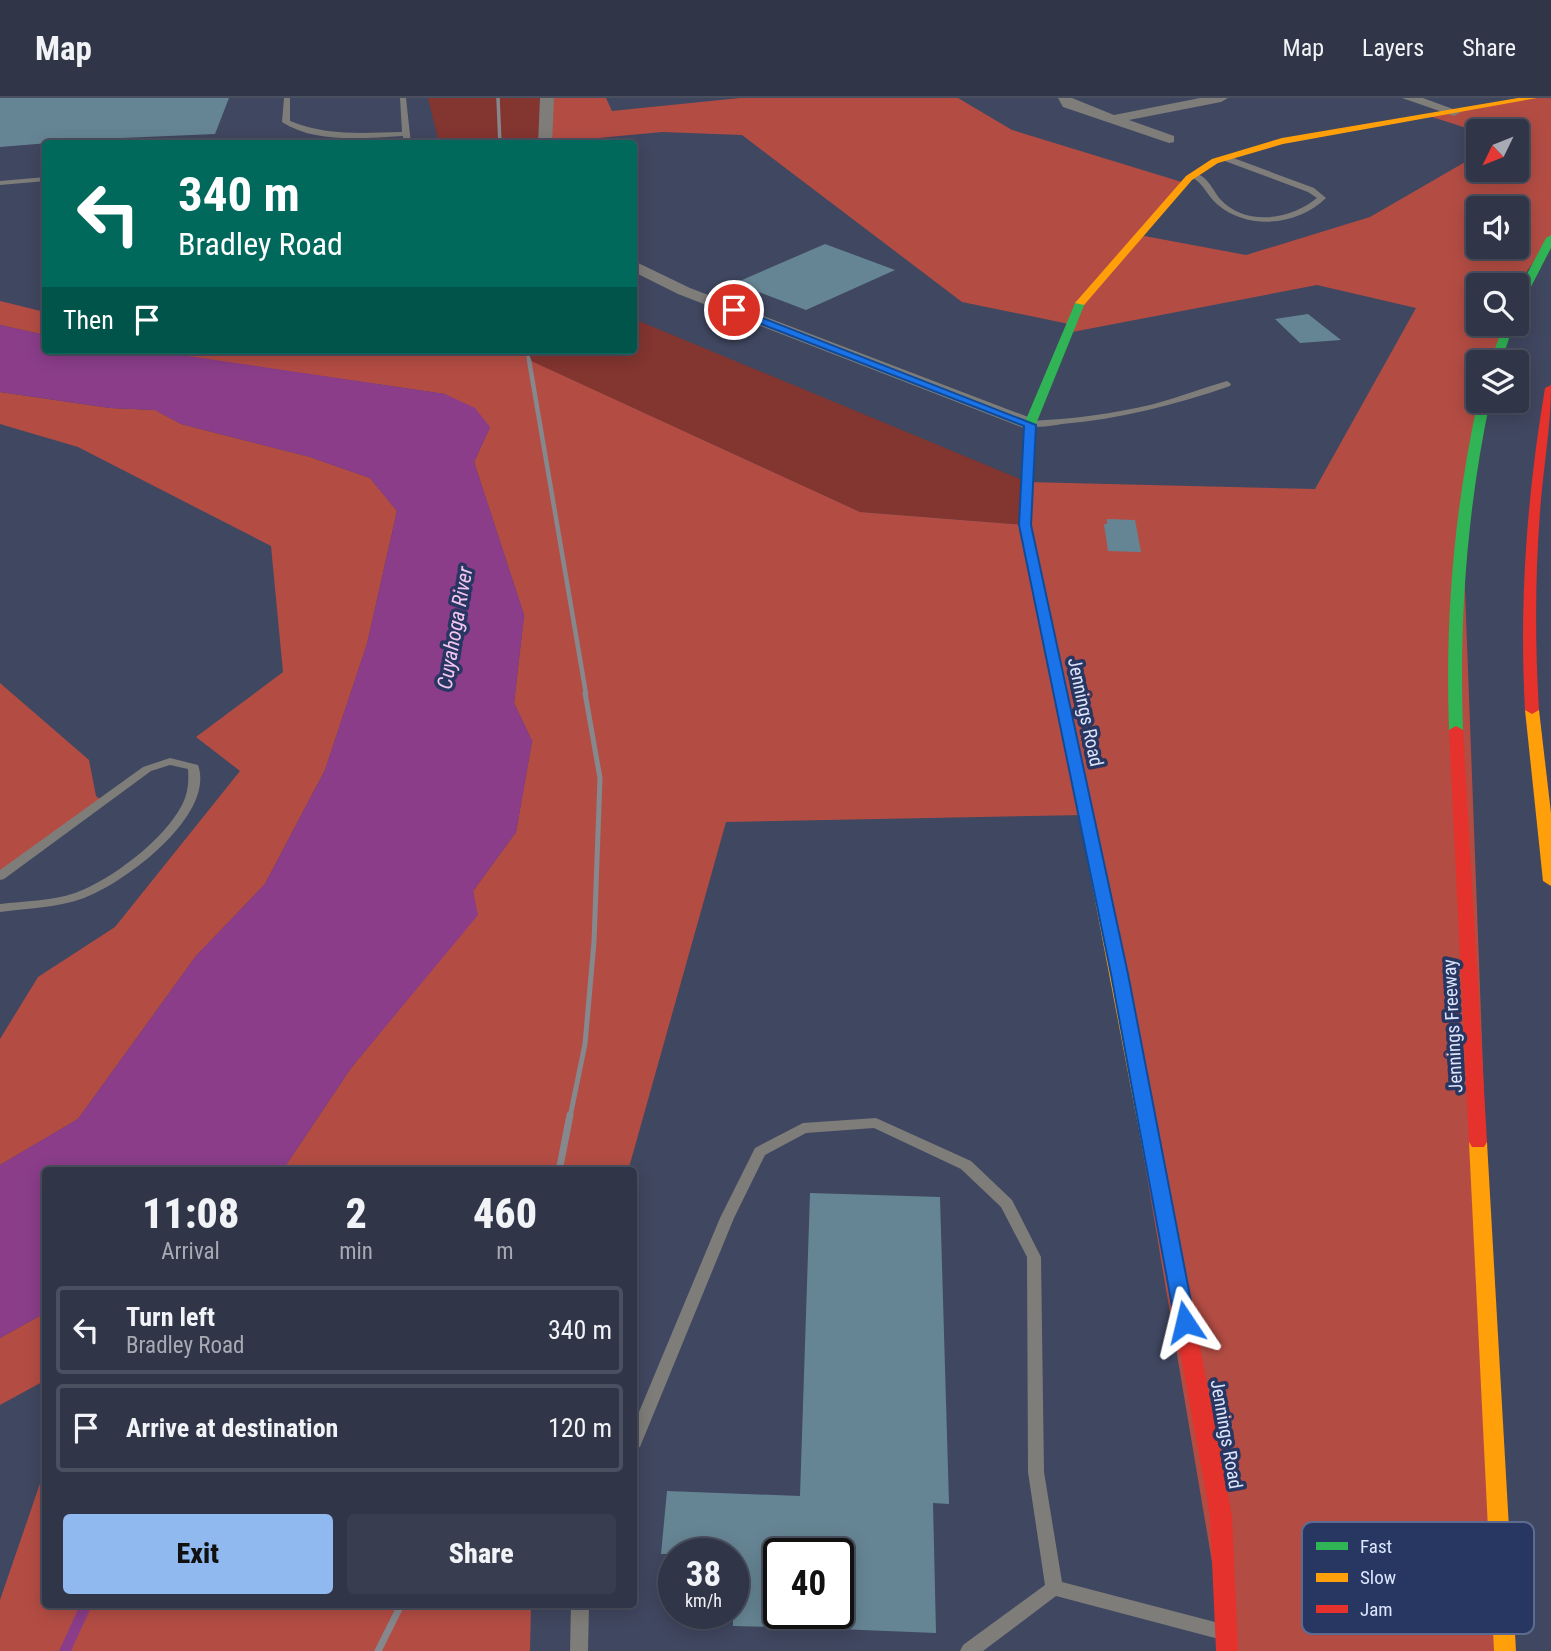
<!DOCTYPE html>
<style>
:root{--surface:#303548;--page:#383d4f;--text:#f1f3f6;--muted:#a8abb4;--line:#4b5060;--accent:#90b9f0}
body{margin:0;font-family:"Roboto Condensed",sans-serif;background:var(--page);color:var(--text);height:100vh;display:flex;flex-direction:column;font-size:26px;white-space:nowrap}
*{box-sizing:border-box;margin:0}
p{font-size:23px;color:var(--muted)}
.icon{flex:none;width:38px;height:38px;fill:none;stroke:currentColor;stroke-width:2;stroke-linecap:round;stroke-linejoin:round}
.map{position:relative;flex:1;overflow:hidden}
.drawer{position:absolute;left:42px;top:1069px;width:595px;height:441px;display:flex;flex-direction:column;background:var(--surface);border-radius:7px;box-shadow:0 4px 18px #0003,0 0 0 2px var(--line)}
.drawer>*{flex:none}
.banner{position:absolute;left:42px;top:42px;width:595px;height:214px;border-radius:7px;box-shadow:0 4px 18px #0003,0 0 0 2px var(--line);background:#00695c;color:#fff;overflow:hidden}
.needle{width:46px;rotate:227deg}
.controls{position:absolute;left:1466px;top:21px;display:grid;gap:14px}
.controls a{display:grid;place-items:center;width:63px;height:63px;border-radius:7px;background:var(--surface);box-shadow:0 4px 18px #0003,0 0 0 2px var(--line);font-size:35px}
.speed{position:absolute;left:658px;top:1440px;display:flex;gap:14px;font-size:35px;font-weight:700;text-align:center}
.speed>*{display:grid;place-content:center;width:91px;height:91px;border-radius:50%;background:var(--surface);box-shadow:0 4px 18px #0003,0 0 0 2px var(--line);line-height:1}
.speed small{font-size:18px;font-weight:400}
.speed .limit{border:4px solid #111;border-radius:10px;background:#fff;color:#111}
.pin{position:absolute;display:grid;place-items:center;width:60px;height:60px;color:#fff;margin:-30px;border:4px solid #fff;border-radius:50%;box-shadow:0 2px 7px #0007}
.me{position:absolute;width:77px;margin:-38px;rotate:350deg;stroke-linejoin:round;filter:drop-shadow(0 0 5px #0008)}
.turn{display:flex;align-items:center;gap:24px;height:147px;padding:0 21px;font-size:32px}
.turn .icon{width:91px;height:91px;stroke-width:2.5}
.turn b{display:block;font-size:49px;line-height:60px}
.then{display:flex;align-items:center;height:66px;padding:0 21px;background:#0003;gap:14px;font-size:26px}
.eta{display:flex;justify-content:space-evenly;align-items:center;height:119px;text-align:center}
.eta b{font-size:42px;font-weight:800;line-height:49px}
.action{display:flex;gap:14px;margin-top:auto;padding:14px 21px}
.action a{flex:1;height:80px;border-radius:7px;background:var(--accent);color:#111;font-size:28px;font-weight:800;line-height:80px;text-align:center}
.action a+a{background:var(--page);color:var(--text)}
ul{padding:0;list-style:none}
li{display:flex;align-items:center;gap:21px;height:88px;margin:0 14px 10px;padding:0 7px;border:4px solid var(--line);border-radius:7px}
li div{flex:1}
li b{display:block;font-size:26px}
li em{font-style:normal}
header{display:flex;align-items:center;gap:42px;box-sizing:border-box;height:98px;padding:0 35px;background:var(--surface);border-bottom:2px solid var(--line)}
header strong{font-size:33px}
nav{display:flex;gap:38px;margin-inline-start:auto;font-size:24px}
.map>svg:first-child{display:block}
.green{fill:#833530}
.forest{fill:#b34d44;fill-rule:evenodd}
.water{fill:#8b3d8a}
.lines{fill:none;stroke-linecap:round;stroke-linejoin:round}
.stream{fill:#8b3d8a;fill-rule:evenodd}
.building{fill:#668594}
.lane{fill:#7e7d7a;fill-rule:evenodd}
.street{fill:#7e7d7a;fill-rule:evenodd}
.fast{fill:#30b455;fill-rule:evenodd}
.slow{fill:#ff9f0a;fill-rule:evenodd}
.jam{fill:#e5322d;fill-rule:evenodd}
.rail-far3{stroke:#86888e;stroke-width:3.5}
.rail-far2{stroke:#86888e;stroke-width:4.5}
.rail-far1{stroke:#86888e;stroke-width:5}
.rail{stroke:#86888e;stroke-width:7}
.route{fill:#1a73e8;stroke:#114b97;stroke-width:2}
.labels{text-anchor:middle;stroke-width:7;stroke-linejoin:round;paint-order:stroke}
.street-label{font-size:19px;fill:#dce5fb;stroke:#283662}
.water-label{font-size:21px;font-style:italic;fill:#f3c6ef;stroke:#283662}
.key{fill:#283662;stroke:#5e6b90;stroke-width:2}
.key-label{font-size:19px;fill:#dce5fb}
</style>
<header>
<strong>Map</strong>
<nav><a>Map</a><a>Layers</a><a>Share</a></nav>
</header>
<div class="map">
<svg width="1551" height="1553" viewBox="0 0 1551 1553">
<rect width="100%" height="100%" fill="#404760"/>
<!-- green -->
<g class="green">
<path d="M 428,0 L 547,0 L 545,45 L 439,45 Z"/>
<path d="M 634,221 L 1027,384 L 1025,427 L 860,414 L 528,262 L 527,252 L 634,252 Z"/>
</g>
<!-- forest -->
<g class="forest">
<path d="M 547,0 L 606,0 L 612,13 L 740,0 L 958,0 L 1012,32 L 1185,85 L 1139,137 L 1246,157 L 1370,119 L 1479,56 L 1479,72 L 1517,72 L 1517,33 L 1479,34 L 1429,18 L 1533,0 L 1551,0 L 1551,140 L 1517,187 L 1479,187 L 1479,226 L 1509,226 L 1495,264 L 1479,264 L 1479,303 L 1484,303 L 1462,413 L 1505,1553 L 1227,1553 L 1086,717 L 726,724 L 628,1073 L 282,1073 L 351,970 L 477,817 L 473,793 L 516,734 L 532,643 L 514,605 L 524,517 L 474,364 L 490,329 L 445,296 L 142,252 L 310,252 L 362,257 L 427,252 L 527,252 L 529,262 L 860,414 L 1025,427 L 1027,384 L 1315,391 L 1416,210 L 1317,187 L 1067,235 L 1069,226 L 962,204 L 742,37 L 662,34 L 545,45 ZM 1479,110 L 1517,110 L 1517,149 L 1479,149 Z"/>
<path d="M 0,203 L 45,214 L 45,237 L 0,227 Z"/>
<path d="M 0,294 L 110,310 L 155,312 L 181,326 L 310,359 L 370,380 L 397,413 L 367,546 L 325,672 L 265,786 L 196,858 L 78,1021 L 0,1067 L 0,941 L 38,879 L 115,829 L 240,673 L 196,639 L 283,574 L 271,448 L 78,349 L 0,326 Z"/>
<path d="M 0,585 L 89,662 L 96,698 L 104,704 L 0,778 Z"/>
<path d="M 45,1215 L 45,1285 L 44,1283 L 0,1307 L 0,1240 Z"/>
<path d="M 45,1371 L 46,1507 L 531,1507 L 530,1553 L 0,1553 L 0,1502 Z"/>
</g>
<!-- water -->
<path class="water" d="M 0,227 L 45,237 L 46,252 L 142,252 L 181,257 L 445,296 L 475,310 L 490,329 L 474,364 L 524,517 L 514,605 L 532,643 L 516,734 L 473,793 L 478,817 L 351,970 L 282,1073 L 46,1073 L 45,1215 L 0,1240 L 0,1067 L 78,1021 L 196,858 L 265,786 L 325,672 L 367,546 L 397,413 L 370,380 L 310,359 L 181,326 L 155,312 L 110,310 L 0,294 Z"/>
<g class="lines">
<!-- stream -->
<path class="stream" d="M 80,1507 L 92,1507 L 71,1553 L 59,1553 Z"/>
</g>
<!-- building -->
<g class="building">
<path d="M 0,0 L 229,0 L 215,36 L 98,41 L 0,49 Z"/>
<path d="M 825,146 L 895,172 L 806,212 L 735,185 Z"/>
<path d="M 1308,216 L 1341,242 L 1300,245 L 1275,221 Z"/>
<path d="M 1107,421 L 1135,422 L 1141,454 L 1108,453 L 1104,426 L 1107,426 Z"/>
<path d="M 810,1095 L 940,1099 L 949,1406 L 933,1405 L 936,1535 L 838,1531 L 838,1456 L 779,1456 L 779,1529 L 733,1528 L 733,1456 L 661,1456 L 667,1393 L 800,1398 Z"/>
</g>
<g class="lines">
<!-- lane -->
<g class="lane">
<path d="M 284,0 L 290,0 L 290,23 C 326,38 364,35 402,34 L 400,0 L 406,0 L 411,46 L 403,46 L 403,38 C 364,40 316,46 282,24 Z"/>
<path d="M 1222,58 L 1228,58 L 1314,90 L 1326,100 C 1299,127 1249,133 1218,107 C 1208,99 1204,86 1192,79 L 1192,75 C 1207,76 1212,91 1220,101 C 1246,129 1290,122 1317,100 L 1308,94 L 1222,62 Z"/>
<path d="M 46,79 L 46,83 L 0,87 L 0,83 Z"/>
<path d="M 1227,283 L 1231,286 L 1230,288 C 1175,307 1120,321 1062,326 C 1051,328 1034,331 1025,326 L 1030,323 C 1072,321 1113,316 1154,306 C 1179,299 1203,290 1227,283 Z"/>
<path d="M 170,660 L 198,667 C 216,717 125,785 84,800 C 58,810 28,810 0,814 L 0,806 C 24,803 51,803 75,795 C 111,782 164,742 182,707 C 188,695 189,684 188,671 L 170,667 L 151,673 L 4,781 L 0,782 L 0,772 L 143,669 Z"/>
<path d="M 876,1020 L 971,1063 L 1012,1102 L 1041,1159 L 1044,1374 L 1062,1484 L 1215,1524 L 1221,1526 L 1224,1532 L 1221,1538 L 1215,1540 L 1056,1498 L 983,1553 L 960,1553 L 963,1547 L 1045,1487 L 1028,1374 L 1027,1159 L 1001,1109 L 961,1071 L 874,1030 L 806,1035 L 765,1057 L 734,1120 L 642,1344 L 640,1349 L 634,1351 L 634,1326 L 720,1120 L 755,1050 L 803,1025 Z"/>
<path d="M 571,1507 L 589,1507 L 588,1553 L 570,1553 Z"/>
</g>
<!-- street -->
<g class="street">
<path d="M 540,0 L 554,0 L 552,46 L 538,46 Z"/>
<path d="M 1058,0 L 1072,0 L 1114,17 L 1200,0 L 1228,0 L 1221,4 L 1129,22 L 1174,38 L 1174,44 L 1169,45 L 1063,9 Z"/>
<path d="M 1402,0 L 1423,0 L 1461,14 L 1454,18 Z"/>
<path d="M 634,163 L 690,190 L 1036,322 L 1039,326 L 1036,330 L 1024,330 L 678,196 L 634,174 Z"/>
</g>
<!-- fast -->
<g class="fast">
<path d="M 1551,137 L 1551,150 L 1522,206 L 1517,209 L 1517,195 L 1546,140 Z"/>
<path d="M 1076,203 L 1085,205 L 1036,326 L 1031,427 L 1101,750 L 1093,755 L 1085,750 L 1019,427 L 1024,326 Z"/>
<path d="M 1504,226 L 1514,226 L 1501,264 L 1490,264 Z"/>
<path d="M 1478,303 L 1490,303 C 1467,412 1459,521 1463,632 L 1456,636 L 1449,632 C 1445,520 1454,412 1478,303 Z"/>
</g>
<!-- slow -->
<g class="slow">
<path d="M 1518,0 L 1537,0 L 1283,46 L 1218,65 L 1192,82 L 1084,207 L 1075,205 L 1186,78 L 1212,61 L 1282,40 Z"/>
<path d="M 1532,608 L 1539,612 L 1551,715 L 1551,788 L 1543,783 L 1525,612 Z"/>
<path d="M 1093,745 L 1101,750 L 1182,1153 L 1179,1158 L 1172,1160 L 1165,1158 L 1162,1153 L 1085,750 Z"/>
<path d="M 1478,1037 L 1484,1039 L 1487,1044 L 1516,1553 L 1494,1553 L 1469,1044 L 1472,1039 Z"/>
</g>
<!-- jam -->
<g class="jam">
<path d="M 1551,287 C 1551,330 1543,371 1540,414 C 1535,480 1535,546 1539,612 L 1532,616 L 1525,612 C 1519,503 1527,397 1545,290 Z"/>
<path d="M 1456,628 L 1463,632 L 1487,1044 L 1484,1049 L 1472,1049 L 1469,1044 L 1449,632 Z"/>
<path d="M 1172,1146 L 1179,1148 L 1182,1153 L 1232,1418 L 1238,1553 L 1216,1553 L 1210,1418 L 1162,1153 L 1165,1148 Z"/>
</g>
<!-- rail-far3 -->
<g class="rail-far3">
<path d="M 498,0 L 500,46"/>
<path d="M 527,252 L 529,263"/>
</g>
<!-- rail-far2 -->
<path class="rail-far2" d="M 529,262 L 586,596"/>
<!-- rail-far1 -->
<path class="rail-far1" d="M 570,1019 L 585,946 L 594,844 L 600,680 L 585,595"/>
<!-- rail -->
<g class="rail">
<path d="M 559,1073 L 570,1017"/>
<path d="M 378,1553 L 401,1507"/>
</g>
</g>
<!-- route -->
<path class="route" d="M 730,210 L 737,210 L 1036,327 L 1031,427 L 1128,876 L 1195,1224 L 1192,1230 L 1178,1230 L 1175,1224 L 1111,876 L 1019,427 L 1024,328 L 730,214 Z"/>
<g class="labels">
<!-- street labels -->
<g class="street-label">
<text transform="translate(1086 614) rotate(78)" y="7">Jennings Road</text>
<text transform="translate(1452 928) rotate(-93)" y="7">Jennings Freeway</text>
<text transform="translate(1227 1336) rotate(80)" y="7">Jennings Road</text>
</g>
<!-- water labels -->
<g class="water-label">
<text transform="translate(455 530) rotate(-80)" y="7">Cuyahoga River</text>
</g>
</g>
<!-- legend -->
<rect x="1302" y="1424" width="232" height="112" rx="10" class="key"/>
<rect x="1316" y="1444" width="32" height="8" fill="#30b455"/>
<rect x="1316" y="1475" width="32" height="9" fill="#ff9f0a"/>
<rect x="1316" y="1507" width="32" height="8" fill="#e5322d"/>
<g class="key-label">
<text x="1360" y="1455">Fast</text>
<text x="1360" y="1486">Slow</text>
<text x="1360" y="1518">Jam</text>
</g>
</svg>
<div class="controls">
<a><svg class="needle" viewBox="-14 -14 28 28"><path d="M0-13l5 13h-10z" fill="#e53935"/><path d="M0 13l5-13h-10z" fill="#a8abb4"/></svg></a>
<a><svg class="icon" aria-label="sound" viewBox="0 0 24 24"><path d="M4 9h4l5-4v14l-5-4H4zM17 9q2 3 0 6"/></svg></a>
<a><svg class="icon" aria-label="search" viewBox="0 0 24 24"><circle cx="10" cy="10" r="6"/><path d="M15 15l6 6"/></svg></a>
<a><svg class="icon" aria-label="layers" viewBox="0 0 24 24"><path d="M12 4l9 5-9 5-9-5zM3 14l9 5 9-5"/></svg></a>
</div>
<div class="speed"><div>38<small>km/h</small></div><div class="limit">40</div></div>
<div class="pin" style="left:734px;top:212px;background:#d93025"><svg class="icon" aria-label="arrive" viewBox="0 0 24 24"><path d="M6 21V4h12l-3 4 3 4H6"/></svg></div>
<svg class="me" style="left:1185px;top:1224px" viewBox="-20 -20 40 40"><path d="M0-17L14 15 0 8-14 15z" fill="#1a73e8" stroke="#fff" stroke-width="4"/></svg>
<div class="banner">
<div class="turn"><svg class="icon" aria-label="left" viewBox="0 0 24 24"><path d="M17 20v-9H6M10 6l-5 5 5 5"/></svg><div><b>340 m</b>Bradley Road</div></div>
<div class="then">Then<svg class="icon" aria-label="arrive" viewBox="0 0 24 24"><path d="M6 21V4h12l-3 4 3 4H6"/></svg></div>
</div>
<section class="drawer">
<div class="eta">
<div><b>11:08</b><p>Arrival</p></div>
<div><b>2</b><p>min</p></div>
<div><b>460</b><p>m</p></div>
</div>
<ul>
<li><svg class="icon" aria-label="left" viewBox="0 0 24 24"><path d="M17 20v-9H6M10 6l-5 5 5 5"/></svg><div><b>Turn left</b><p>Bradley Road</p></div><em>340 m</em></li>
<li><svg class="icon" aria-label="arrive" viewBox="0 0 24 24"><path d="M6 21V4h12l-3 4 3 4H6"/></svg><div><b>Arrive at destination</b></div><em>120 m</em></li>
</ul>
<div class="action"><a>Exit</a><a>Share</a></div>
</section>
</div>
